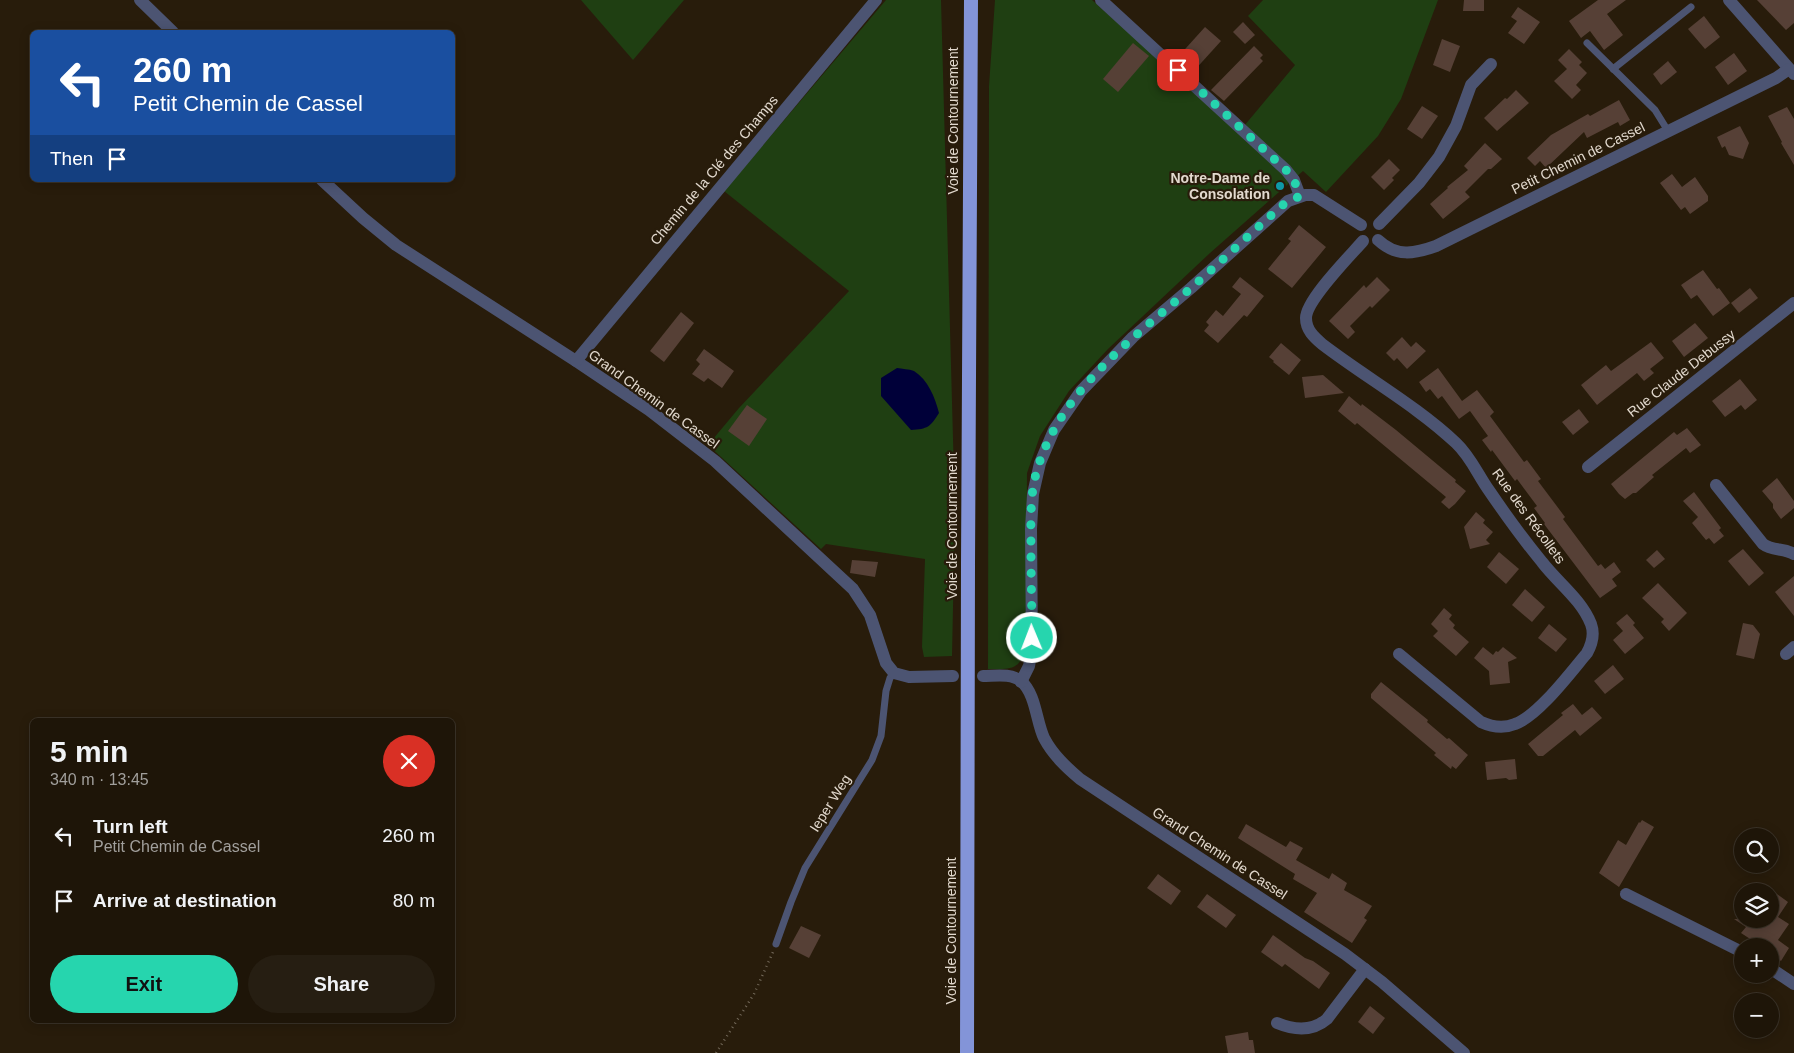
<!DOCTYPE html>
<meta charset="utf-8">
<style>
:root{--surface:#1e1508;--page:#261e12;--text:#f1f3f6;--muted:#a19f9c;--line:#3c3429;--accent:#26d5ae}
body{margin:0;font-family:Helvetica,sans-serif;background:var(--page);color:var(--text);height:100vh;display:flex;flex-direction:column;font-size:19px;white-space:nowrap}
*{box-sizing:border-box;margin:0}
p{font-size:16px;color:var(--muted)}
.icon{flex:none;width:28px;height:28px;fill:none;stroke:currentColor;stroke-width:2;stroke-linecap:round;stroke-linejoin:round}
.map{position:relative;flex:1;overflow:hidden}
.panel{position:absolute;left:30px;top:718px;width:425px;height:305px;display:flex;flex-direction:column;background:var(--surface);border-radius:8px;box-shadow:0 2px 12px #0003,0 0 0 1px var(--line)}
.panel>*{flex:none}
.guide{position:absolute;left:30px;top:30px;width:425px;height:152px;border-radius:8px;box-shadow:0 2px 12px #0003,0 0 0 1px var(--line);background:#1a4fa0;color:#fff;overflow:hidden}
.buttons{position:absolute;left:1734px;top:828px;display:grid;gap:10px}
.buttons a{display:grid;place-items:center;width:45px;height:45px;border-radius:50%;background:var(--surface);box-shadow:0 2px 12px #0003,0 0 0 1px var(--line);font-size:25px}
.pin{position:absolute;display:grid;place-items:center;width:42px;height:42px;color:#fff;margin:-21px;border-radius:10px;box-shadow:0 2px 8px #0006}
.me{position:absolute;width:55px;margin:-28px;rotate:359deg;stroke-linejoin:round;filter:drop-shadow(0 0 4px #0008)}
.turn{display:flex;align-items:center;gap:18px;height:105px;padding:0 20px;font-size:22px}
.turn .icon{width:65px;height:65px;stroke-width:2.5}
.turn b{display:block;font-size:35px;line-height:42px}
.then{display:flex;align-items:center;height:48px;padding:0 20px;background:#0003;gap:10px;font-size:19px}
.round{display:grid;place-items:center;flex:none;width:52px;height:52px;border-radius:26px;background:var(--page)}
.overview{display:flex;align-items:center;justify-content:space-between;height:85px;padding:0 20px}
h1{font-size:30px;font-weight:800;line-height:38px}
.action{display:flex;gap:10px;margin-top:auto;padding:10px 20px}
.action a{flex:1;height:58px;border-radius:30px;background:var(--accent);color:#111;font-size:20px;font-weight:800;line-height:58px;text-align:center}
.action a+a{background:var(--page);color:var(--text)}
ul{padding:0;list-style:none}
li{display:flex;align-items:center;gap:15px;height:65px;padding:0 20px}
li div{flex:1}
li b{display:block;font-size:19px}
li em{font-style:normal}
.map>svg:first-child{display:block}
.green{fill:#1f3f12}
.water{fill:#000039}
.building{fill:#564036}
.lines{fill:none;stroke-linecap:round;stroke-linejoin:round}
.path{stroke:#746a5b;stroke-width:2.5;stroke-dasharray:1 4;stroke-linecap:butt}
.service{stroke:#4c5472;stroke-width:7}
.minor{stroke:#4c5472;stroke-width:12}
.trunk{stroke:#8394d8;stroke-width:14}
.route{stroke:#26d5ae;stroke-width:9;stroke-dasharray:0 16.2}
.culture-dot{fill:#0f9aa8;stroke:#281c0b;stroke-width:2}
.labels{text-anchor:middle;stroke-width:4.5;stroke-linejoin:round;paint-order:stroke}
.street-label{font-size:14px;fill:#e2d9ce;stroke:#281c0b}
.poi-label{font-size:14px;font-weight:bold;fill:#e2d9ce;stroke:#281c0b;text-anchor:end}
</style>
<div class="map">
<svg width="1794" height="1053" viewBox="0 0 1794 1053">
<rect width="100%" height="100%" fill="#281c0b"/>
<!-- green -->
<g class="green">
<path d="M 581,0 L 684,0 L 633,60 Z"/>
<path d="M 886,0 L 941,0 L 955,511 L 952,656 L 924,657 L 922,647 L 925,559 L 826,544 L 821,549 L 708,445 L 739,408 L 849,291 L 724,191 Z"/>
<path d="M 995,0 L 1092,0 L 1156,57 L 1244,126 L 1295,65 L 1248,16 L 1263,0 L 1438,0 L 1401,99 L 1378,136 L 1326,192 L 1303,171 L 1210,253 L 1108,349 L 1069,391 L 1040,436 L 1027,473 L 1026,650 C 1018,672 1008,669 988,669 L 989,86 Z"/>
</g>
<!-- water -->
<path class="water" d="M 897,368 C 902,369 909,369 914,371 C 928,380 935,397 939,413 C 930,427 928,429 911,430 L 881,396 L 881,378 Z"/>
<!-- building -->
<g class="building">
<path d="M 1464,0 L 1484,0 L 1484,11 L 1463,11 Z"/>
<path d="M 1598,0 L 1626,0 L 1607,14 L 1623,35 L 1604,50 L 1590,31 L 1581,38 L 1569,21 Z"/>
<path d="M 1757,0 L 1794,0 L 1794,23 L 1786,30 Z"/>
<path d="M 1518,7 L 1540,22 L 1524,44 L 1508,33 L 1517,21 L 1511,17 Z"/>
<path d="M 1704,16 L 1720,37 L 1705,49 L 1688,29 Z"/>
<path d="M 1243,22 L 1255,35 L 1245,44 L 1233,32 Z"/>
<path d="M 1205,27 L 1221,41 L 1192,73 L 1177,58 Z"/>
<path d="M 1442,39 L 1460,46 L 1450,72 L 1433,65 Z"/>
<path d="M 1133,43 L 1149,56 L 1118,92 L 1103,79 Z"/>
<path d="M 1254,46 L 1263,55 L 1260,58 L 1263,61 L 1224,101 L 1211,90 Z"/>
<path d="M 1569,49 L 1582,62 L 1579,65 L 1587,73 L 1576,85 L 1581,90 L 1572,99 L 1554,81 L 1567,69 L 1558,60 Z"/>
<path d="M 1734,53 L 1747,71 L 1728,85 L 1715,67 Z"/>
<path d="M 1668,61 L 1677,72 L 1661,85 L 1653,74 Z"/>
<path d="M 1516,90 L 1529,103 L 1497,131 L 1484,118 L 1505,98 L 1507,99 Z"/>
<path d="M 1619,100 L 1630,120 L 1620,126 L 1618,122 L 1587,138 L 1584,132 L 1546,168 L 1540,161 L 1535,166 L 1527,158 L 1551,135 L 1588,114 L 1590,116 Z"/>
<path d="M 1422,106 L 1438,116 L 1422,139 L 1407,129 Z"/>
<path d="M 1787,107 L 1794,119 L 1794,165 L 1781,143 L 1782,142 L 1768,116 Z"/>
<path d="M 1740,126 L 1749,143 L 1743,159 L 1729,155 L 1725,146 L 1722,148 L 1717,137 Z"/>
<path d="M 1485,143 L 1502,159 L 1491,169 L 1488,169 L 1465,192 L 1470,197 L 1443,219 L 1430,204 L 1448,188 L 1447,187 L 1468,170 L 1464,166 Z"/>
<path d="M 1389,159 L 1400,170 L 1392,178 L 1394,180 L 1384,190 L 1371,177 Z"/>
<path d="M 1672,174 L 1682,187 L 1695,177 L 1708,196 L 1708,201 L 1690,214 L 1685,207 L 1681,210 L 1660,183 Z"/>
<path d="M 1299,225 L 1326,247 L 1292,288 L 1268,269 L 1291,241 L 1288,239 Z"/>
<path d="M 1703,270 L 1717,289 L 1719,288 L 1730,303 L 1713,316 L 1697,295 L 1691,299 L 1681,285 Z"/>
<path d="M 1240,277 L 1264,296 L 1247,317 L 1244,315 L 1218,343 L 1204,331 L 1209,325 L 1206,322 L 1216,310 L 1223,316 L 1241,294 L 1232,287 Z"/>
<path d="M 1377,277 L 1390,290 L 1372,308 L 1370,306 L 1350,326 L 1355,332 L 1348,339 L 1329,321 L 1364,285 L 1366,288 Z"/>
<path d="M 1750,288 L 1758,298 L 1739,313 L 1731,303 Z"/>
<path d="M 681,312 L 694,323 L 664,362 L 650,351 Z"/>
<path d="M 1695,323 L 1708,338 L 1684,357 L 1672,341 Z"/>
<path d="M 1402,337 L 1411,347 L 1416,342 L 1426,351 L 1407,369 L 1397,358 L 1394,361 L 1386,353 Z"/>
<path d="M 1651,342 L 1664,358 L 1650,369 L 1654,373 L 1644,381 L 1637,373 L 1597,405 L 1581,385 L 1606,365 L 1611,371 Z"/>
<path d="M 1281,343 L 1301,360 L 1289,375 L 1273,362 L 1274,361 L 1269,357 Z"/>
<path d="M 704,349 L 734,371 L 722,388 L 708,378 L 704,382 L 692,374 L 700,364 L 696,360 Z"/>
<path d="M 1438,368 L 1462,401 L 1477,390 L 1494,412 L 1490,416 L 1524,462 L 1527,460 L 1541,479 L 1538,481 L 1565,517 L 1563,519 L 1598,566 L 1601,564 L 1605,569 L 1614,562 L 1621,572 L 1612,579 L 1617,586 L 1600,598 L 1544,524 L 1545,523 L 1534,508 L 1537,506 L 1517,479 L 1515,481 L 1492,450 L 1491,452 L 1482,440 L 1488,436 L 1470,411 L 1459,419 L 1442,396 L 1438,399 L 1430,389 L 1426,392 L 1419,382 Z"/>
<path d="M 1323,375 L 1344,393 L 1305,398 L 1302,377 Z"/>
<path d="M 1740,379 L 1757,400 L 1745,410 L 1741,405 L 1725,417 L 1712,401 Z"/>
<path d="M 1349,396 L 1361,406 L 1362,404 L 1396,430 L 1456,480 L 1455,482 L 1466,491 L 1455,504 L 1449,509 L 1441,502 L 1446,497 L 1357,423 L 1355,425 L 1338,411 Z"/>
<path d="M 747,405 L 767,419 L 749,446 L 728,431 Z"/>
<path d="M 1579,409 L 1589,422 L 1573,435 L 1562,422 Z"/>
<path d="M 1687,428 L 1701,445 L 1690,453 L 1686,448 L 1652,475 L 1654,477 L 1636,493 L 1633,493 L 1625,499 L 1619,494 L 1611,484 L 1674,432 L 1677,435 Z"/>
<path d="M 1777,478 L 1794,501 L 1794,508 L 1781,519 L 1773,508 L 1773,504 L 1762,491 Z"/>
<path d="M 1694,492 L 1721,528 L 1719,530 L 1724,536 L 1714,544 L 1709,538 L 1706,540 L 1692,523 L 1698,517 L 1683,501 Z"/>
<path d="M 1476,512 L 1485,520 L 1483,523 L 1493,532 L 1486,540 L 1490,544 L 1470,549 L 1464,527 Z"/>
<path d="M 1743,549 L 1764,573 L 1749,586 L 1728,561 Z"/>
<path d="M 1657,550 L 1665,559 L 1654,568 L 1646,560 Z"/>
<path d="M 1499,552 L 1519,569 L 1506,584 L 1487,567 Z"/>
<path d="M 852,560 L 878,562 L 875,577 L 850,573 Z"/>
<path d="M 1794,576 L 1794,616 L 1775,592 Z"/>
<path d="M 1658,583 L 1687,613 L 1669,631 L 1661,622 L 1664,619 L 1642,598 Z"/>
<path d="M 1525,589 L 1545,607 L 1532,622 L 1512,605 Z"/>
<path d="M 1444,608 L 1452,615 L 1449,619 L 1455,625 L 1453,628 L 1469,642 L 1456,656 L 1433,636 L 1438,631 L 1431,624 Z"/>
<path d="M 1627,614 L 1635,623 L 1633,625 L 1644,638 L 1625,654 L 1613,640 L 1623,631 L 1616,623 Z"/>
<path d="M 1743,623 L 1753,625 L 1760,634 L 1754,659 L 1736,655 Z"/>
<path d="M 1549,624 L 1567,639 L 1556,652 L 1538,638 Z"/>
<path d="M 1483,647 L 1493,655 L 1496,651 L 1498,652 L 1503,647 L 1517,658 L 1508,662 L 1510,683 L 1490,685 L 1489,671 L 1474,658 Z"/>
<path d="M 1613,665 L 1624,679 L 1605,694 L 1594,681 Z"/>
<path d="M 1381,682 L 1428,720 L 1427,722 L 1447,739 L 1449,738 L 1468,755 L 1456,769 L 1452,766 L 1451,769 L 1434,755 L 1436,753 L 1371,698 L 1371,694 Z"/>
<path d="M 1573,704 L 1582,715 L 1592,707 L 1602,718 L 1580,736 L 1575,730 L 1543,756 L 1538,756 L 1528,744 L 1563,715 L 1561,713 Z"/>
<path d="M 1515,759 L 1517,779 L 1509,780 L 1506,778 L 1487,780 L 1485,762 Z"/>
<path d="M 1642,820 L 1654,827 L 1619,887 L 1599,873 L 1618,840 L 1626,845 L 1639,822 L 1640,823 Z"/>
<path d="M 1246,824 L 1286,847 L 1290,841 L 1303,848 L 1296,860 L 1329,879 L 1332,873 L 1347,883 L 1344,890 L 1372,906 L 1364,918 L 1367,920 L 1352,943 L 1304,912 L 1317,893 L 1293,879 L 1295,874 L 1238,838 Z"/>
<path d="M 1158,874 L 1181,891 L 1171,905 L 1147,888 Z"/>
<path d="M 1770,889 L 1788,902 L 1778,917 L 1789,924 L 1778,940 L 1789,948 L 1781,961 L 1770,953 L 1770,946 L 1761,946 L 1741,933 L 1746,927 L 1734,919 L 1770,919 Z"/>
<path d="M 1207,894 L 1236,915 L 1226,928 L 1197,907 Z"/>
<path d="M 801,926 L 821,935 L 809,958 L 789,948 Z"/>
<path d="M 1273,935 L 1305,958 L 1313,961 L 1330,973 L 1319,989 L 1285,964 L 1282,967 L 1261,952 Z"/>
<path d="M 1370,1006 L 1385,1018 L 1373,1034 L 1358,1022 Z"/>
<path d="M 1248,1032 L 1249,1040 L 1253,1040 L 1255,1053 L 1228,1053 L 1225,1036 Z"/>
</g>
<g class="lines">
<!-- path -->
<path class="path" d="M 716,1053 L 754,994 L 773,952"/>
<!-- service -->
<g class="service">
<path d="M 1587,43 L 1655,110 L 1668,131"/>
<path d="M 1613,69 L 1691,7"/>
<path d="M 776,944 L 791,902 L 805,868 L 872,760 L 881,736 L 886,691 L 890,678 L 894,673"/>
</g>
<!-- minor -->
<g class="minor">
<path d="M 140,0 L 173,32"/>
<path d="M 1101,0 L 1286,170 L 1294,180 L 1300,196"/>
<path d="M 1729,0 L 1794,74"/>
<path d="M 322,180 L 363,218 L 396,245 L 576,361 L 649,410 L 715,461 L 853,589 L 870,615 L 886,663 L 894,673 L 909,677 L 953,676"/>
<path d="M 1379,224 L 1419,183 L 1439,157 L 1456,126 L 1471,85 L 1491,64"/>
<path d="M 1378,240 C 1396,257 1414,254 1436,246 L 1776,78 L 1789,69"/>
<path d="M 1363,241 C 1350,256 1306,300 1306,318 C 1306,330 1314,337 1322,344 C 1365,377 1417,406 1456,443 C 1470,456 1477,473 1488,489 C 1505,514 1523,539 1542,562 C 1558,583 1581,599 1591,624 C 1595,635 1592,644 1587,653 C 1571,672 1538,716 1515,724 C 1503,729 1492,727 1481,722 L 1399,654"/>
<path d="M 576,361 L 876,0"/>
<path d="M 1588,467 L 1794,303"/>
<path d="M 1716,485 L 1763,544 C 1772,551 1784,548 1794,554"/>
<path d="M 1786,654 L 1794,647"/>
<path d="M 983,676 C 995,676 1011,673 1021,681 C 1036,694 1036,721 1044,738 C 1053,755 1066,767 1080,779 L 1345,954 L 1382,982 L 1464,1053"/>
<path d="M 1021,682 L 1029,666 L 1032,650 L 1031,529 L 1033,494 L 1040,463 L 1054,430 L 1081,391 L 1133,337 L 1191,288 L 1288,201 L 1305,195 L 1314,195 L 1361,225"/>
<path d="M 1626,894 L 1742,952"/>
<path d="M 1770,968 L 1794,984"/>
<path d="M 1277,1023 C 1294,1030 1312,1032 1327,1019 L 1365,969"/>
</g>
<!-- trunk -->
<path class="trunk" d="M 967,1053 L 968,565 L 971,0"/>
</g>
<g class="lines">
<!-- route -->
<path class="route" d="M 1032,638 C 1032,608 1031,579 1031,550 C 1031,528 1030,504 1034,482 C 1053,396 1129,342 1191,288 C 1223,260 1253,231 1284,204 L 1300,196 L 1294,180 L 1286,170 L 1178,70"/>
</g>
<!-- markers -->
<circle class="culture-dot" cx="1280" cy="186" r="5"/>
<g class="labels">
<!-- street labels -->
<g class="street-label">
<text transform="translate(953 121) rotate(-90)" y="5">Voie de Contournement</text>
<text transform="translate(1578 158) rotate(-26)" y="5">Petit Chemin de Cassel</text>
<text transform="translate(714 170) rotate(-50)" y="5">Chemin de la Clé des Champs</text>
<text transform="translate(1681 373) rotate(-38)" y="5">Rue Claude Debussy</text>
<text transform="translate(654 399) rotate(36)" y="5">Grand Chemin de Cassel</text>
<text transform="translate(1529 516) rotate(54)" y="5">Rue des Récollets</text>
<text transform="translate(952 526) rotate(-90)" y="5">Voie de Contournement</text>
<text transform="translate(830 803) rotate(-58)" y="5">Ieper Weg</text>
<text transform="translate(1220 853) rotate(33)" y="5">Grand Chemin de Cassel</text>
<text transform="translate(951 931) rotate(-90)" y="5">Voie de Contournement</text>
</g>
<!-- poi labels -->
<g class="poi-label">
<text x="1270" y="183">Notre-Dame de<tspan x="1270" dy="16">Consolation</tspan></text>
</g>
</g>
</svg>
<div class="buttons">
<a><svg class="icon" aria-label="search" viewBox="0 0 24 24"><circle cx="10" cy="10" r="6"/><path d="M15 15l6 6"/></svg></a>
<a><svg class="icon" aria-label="layers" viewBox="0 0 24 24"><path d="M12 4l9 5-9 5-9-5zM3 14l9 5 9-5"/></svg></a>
<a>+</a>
<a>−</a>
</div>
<div class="pin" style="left:1178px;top:70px;background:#d93025"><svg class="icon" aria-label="arrive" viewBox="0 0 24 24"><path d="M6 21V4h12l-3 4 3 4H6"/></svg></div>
<svg class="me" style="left:1032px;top:638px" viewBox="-20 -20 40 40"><circle r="17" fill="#26d5ae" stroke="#fff" stroke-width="3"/><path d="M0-11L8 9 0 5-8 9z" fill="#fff"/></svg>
<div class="guide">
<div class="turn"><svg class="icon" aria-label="left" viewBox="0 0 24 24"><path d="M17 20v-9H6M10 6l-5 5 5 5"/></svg><div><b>260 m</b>Petit Chemin de Cassel</div></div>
<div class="then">Then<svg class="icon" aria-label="arrive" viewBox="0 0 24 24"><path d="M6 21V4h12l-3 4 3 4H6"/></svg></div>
</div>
<section class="panel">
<div class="overview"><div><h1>5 min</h1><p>340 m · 13:45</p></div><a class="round" style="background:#d93025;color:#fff"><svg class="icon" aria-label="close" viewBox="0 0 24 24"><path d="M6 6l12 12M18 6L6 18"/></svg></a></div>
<ul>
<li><svg class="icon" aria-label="left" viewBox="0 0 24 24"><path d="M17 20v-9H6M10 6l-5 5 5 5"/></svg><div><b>Turn left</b><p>Petit Chemin de Cassel</p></div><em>260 m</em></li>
<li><svg class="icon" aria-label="arrive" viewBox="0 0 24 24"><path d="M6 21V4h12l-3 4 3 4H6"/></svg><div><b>Arrive at destination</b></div><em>80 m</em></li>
</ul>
<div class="action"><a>Exit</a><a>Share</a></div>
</section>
</div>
